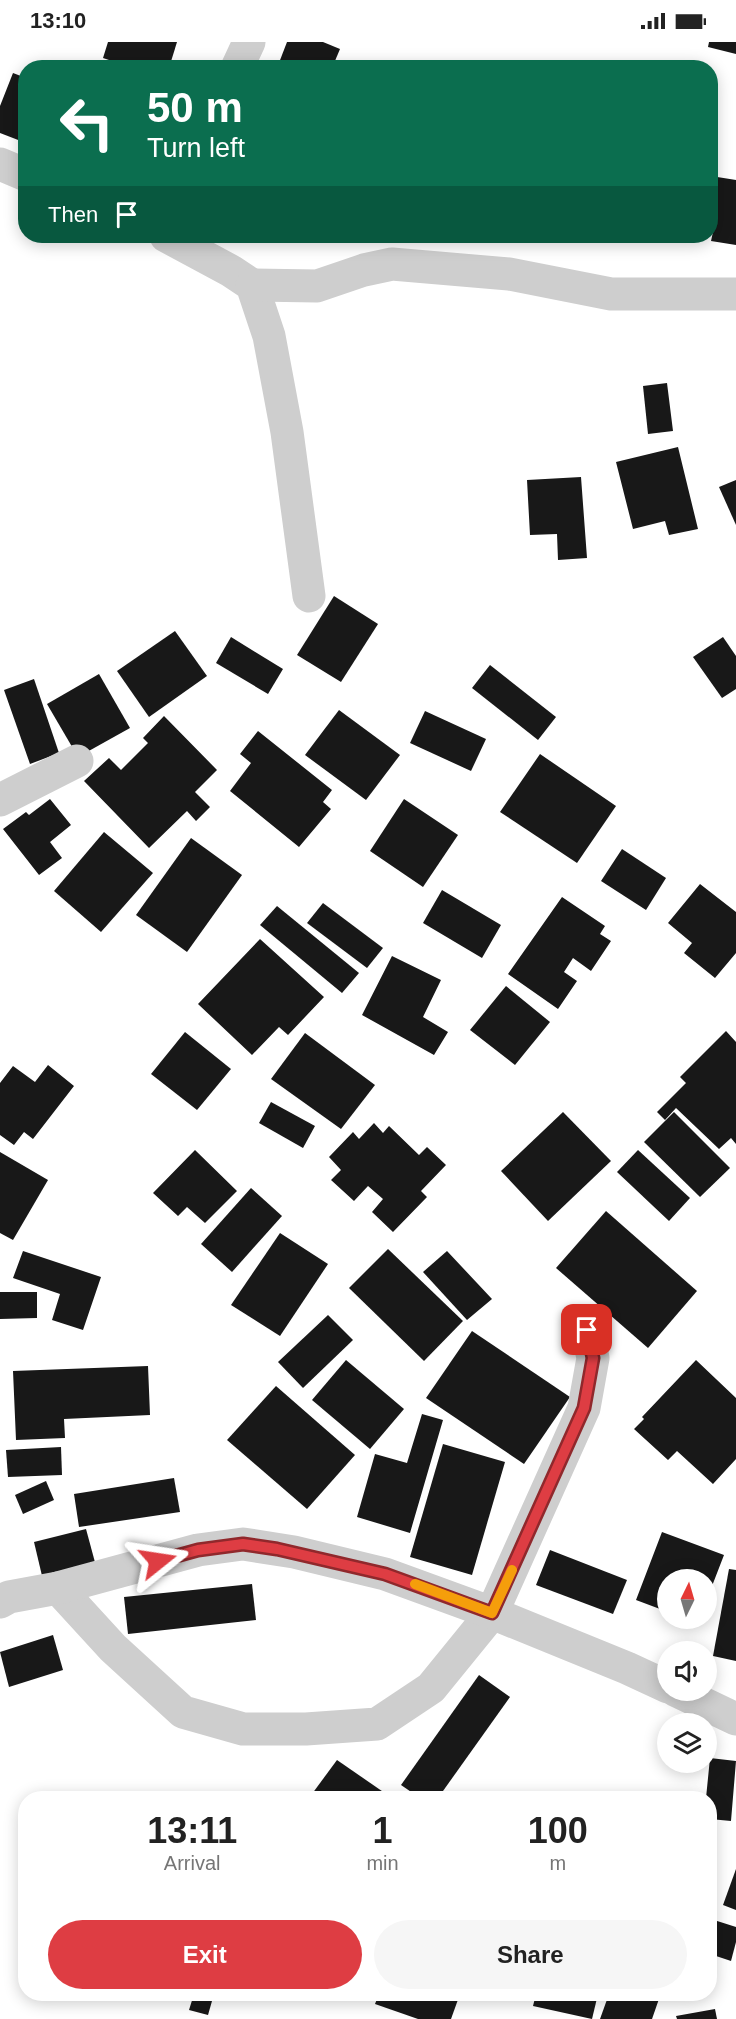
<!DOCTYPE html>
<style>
:root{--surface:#fff;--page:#f6f6f6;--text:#222;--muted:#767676;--accent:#de3d43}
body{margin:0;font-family:Arial,sans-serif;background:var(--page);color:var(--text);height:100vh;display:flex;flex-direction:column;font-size:22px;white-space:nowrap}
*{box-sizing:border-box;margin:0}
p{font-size:20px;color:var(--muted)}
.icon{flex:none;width:33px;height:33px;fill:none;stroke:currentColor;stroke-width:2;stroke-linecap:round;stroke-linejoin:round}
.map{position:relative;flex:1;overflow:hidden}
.panel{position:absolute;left:18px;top:1749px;width:699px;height:210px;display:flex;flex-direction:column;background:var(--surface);border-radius:24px;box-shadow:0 3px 15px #0003}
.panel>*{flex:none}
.banner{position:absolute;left:18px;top:18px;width:700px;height:183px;border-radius:24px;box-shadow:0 3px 15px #0003;background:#0b6e4f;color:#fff;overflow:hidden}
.needle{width:39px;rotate:5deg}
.fabs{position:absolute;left:657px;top:1527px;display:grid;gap:12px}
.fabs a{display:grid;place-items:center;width:60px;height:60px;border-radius:50%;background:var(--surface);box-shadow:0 3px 15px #0003;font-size:30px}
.pin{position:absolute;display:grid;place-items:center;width:51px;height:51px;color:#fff;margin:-26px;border-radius:12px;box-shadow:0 3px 9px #0006}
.me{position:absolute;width:66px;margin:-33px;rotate:75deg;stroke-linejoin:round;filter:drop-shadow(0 0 4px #0008)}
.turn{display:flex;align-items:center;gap:21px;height:126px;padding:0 30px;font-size:27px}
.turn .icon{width:78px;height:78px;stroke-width:2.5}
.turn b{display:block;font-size:42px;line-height:51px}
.then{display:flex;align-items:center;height:57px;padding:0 30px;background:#0003;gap:12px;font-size:22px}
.eta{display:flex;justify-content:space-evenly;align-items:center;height:102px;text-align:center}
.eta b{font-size:36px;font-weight:600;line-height:42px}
.primary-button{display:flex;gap:12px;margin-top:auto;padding:12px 30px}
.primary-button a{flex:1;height:69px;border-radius:36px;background:var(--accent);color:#fff;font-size:24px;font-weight:600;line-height:69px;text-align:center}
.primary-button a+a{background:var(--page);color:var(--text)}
.status{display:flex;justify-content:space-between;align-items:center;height:42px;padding:0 30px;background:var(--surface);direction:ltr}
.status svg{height:16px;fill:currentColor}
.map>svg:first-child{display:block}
.building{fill:#181818}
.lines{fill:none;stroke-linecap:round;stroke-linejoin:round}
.minor{stroke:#cecece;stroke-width:33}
.route-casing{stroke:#90282c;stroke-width:15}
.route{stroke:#de3d43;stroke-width:10}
.slow{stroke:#f59e0b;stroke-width:10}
</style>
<div class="status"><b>13:10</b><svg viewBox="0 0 49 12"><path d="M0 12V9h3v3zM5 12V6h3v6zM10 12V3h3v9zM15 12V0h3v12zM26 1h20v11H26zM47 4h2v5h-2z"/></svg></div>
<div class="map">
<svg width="736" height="1977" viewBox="0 0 736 1977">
<rect width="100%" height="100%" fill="#fff"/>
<!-- building -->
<g class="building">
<path d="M 108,0 L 177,0 L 169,26 L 133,26 L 103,16 Z"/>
<path d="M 287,0 L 323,0 L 340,7 L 332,26 L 277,26 Z"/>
<path d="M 709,0 L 736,0 L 736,12 L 708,5 Z"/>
<path d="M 13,31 L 26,36 L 26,101 L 0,91 L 0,64 Z"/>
<path d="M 711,134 L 736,138 L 736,203 L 711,199 L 713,190 L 711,190 Z"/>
<path d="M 667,341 L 673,389 L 648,392 L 643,344 Z"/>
<path d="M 678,405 L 698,487 L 669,493 L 665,479 L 633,487 L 616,420 Z"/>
<path d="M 581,435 L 587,516 L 558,518 L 557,492 L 530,493 L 527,438 Z"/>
<path d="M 736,438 L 736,483 L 719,445 Z"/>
<path d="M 334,554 L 378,582 L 341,640 L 297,613 Z"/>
<path d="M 175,589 L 207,634 L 149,675 L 117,629 Z"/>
<path d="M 231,595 L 283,627 L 268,652 L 216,621 Z"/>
<path d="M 723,595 L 736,614 L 736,647 L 722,656 L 693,615 Z"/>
<path d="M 490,623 L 556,675 L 538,698 L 472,646 Z"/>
<path d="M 99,632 L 130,686 L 78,715 L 47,662 Z"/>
<path d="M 34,637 L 59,711 L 30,722 L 4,648 Z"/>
<path d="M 339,668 L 400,713 L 366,758 L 305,713 Z"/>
<path d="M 425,669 L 486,697 L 471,729 L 410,701 Z"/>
<path d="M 164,674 L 217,728 L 195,750 L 210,765 L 196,779 L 187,769 L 149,806 L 84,739 L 109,716 L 121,728 L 148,701 L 143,696 Z"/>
<path d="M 258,689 L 332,748 L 323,760 L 331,767 L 299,805 L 230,749 L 251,721 L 240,712 Z"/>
<path d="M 540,712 L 616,764 L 577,821 L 500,770 Z"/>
<path d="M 50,757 L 71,783 L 50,800 L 62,816 L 39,833 L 3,787 L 26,770 L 29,773 Z"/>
<path d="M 404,757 L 458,793 L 423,845 L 370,809 Z"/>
<path d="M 104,790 L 153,831 L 101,890 L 54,849 Z"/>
<path d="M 191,796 L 242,833 L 187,910 L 136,873 Z"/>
<path d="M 622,807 L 666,836 L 646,868 L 601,839 Z"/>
<path d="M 700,842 L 736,870 L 736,911 L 715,936 L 684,911 L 692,901 L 668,881 Z"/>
<path d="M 442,848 L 501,883 L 482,916 L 423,881 Z"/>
<path d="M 562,855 L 605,884 L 600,892 L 611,899 L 591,929 L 573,916 L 564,930 L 577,939 L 558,967 L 508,932 Z"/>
<path d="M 323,861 L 383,906 L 367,926 L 307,881 Z"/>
<path d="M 277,864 L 359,931 L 342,951 L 260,883 Z"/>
<path d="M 260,897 L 324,955 L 288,993 L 279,985 L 252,1013 L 198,962 Z"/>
<path d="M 392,914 L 441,938 L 423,975 L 448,990 L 434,1013 L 362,973 Z"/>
<path d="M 506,944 L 550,980 L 515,1023 L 470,988 Z"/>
<path d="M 726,989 L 736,1000 L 736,1102 L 731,1096 L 719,1107 L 676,1066 L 665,1078 L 657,1070 L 686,1041 L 680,1035 Z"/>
<path d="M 185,990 L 231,1027 L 197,1068 L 151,1032 Z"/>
<path d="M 305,991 L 375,1043 L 341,1087 L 271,1037 Z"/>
<path d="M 48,1023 L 74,1044 L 33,1097 L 24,1090 L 14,1103 L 0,1093 L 0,1041 L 13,1024 L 35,1040 Z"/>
<path d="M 271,1060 L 315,1084 L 303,1106 L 259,1081 Z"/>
<path d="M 563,1070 L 611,1119 L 548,1179 L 501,1129 Z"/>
<path d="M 674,1070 L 730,1126 L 700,1155 L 644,1100 Z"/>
<path d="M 374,1081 L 383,1091 L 389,1084 L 419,1113 L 427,1105 L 446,1123 L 421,1149 L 427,1155 L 393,1190 L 372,1170 L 383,1157 L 368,1144 L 354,1159 L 331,1138 L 341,1128 L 329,1115 L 353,1090 L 359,1097 Z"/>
<path d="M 195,1108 L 237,1149 L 205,1181 L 187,1165 L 178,1174 L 153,1151 Z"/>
<path d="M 638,1108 L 690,1156 L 669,1179 L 617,1130 Z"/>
<path d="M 0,1110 L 48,1138 L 13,1198 L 0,1191 Z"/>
<path d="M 251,1146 L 282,1174 L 232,1230 L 201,1202 Z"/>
<path d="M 606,1169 L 697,1249 L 648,1306 L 556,1226 Z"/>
<path d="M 280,1191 L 328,1222 L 280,1294 L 231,1263 Z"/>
<path d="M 388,1207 L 463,1279 L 424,1319 L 349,1246 Z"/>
<path d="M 23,1209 L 101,1235 L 83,1288 L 52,1278 L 60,1252 L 13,1236 Z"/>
<path d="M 447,1209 L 492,1257 L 467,1278 L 423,1230 Z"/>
<path d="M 0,1250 L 37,1250 L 37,1276 L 0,1277 Z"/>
<path d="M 328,1273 L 353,1298 L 303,1346 L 278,1320 Z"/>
<path d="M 472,1289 L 570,1355 L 524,1422 L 426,1356 Z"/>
<path d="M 346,1318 L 404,1367 L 370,1407 L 312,1358 Z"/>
<path d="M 696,1318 L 736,1356 L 736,1417 L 713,1442 L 677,1409 L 668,1418 L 634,1387 L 644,1377 L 642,1375 Z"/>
<path d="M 148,1324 L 150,1373 L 64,1377 L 65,1396 L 16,1398 L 13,1329 Z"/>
<path d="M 276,1344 L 355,1413 L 307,1467 L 227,1398 Z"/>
<path d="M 422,1372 L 443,1378 L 410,1491 L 357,1475 L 375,1412 L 407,1421 Z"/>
<path d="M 443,1402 L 505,1420 L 472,1533 L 410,1515 Z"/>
<path d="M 61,1405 L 62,1433 L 8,1435 L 6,1408 Z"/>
<path d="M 174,1436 L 180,1470 L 79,1485 L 74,1452 Z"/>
<path d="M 46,1439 L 54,1458 L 23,1472 L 15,1453 Z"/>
<path d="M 86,1487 L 96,1524 L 43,1538 L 34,1500 Z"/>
<path d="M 662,1490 L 724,1513 L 707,1557 L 706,1538 L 668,1538 L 668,1570 L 636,1558 Z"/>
<path d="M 550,1508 L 627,1538 L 613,1572 L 536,1543 Z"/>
<path d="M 729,1527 L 736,1528 L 736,1619 L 713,1614 Z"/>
<path d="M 252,1542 L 256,1578 L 128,1592 L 124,1555 Z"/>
<path d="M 53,1593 L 63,1628 L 9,1645 L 0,1610 Z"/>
<path d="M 479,1633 L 510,1655 L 438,1756 L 420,1756 L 401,1743 Z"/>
<path d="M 710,1716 L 736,1719 L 731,1779 L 710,1777 L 710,1756 L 706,1756 Z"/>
<path d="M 337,1718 L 392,1756 L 309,1756 Z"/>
<path d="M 736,1827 L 736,1868 L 723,1863 Z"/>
<path d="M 710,1831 L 717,1833 L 710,1859 Z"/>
<path d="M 714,1878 L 736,1885 L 736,1900 L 731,1919 L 710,1912 L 710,1893 Z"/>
<path d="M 194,1952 L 214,1952 L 208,1973 L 189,1968 Z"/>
<path d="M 220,1952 L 241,1952 L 240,1957 L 220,1955 Z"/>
<path d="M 379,1952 L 460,1952 L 451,1977 L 418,1977 L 375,1962 Z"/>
<path d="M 536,1952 L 598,1952 L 592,1977 L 533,1964 Z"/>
<path d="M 609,1952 L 652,1952 L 660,1954 L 652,1977 L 600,1977 Z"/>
<path d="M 715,1967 L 717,1977 L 677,1977 L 676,1974 Z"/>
</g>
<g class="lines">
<!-- minor -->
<g class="minor">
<path d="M 237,26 L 249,0"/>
<path d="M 0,122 L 26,133"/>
<path d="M 166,194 L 231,229 L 252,243 L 269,294 L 287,390 L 309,554"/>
<path d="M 252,243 L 317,244 L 364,228 L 392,222 L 509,232 L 611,252 L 736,252"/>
<path d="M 0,758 L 77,719"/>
<path d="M 58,1546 L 113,1606 L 183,1670 L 243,1687 L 306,1687 L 377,1682 L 431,1646 L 492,1571 L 584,1366 L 593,1316 L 587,1288"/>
<path d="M 0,1560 L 9,1555 L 58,1546 L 198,1508 L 243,1502 L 294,1510 L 385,1532 L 492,1571 L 627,1626 L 668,1645"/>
<path d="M 675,1648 L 736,1677"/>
</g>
</g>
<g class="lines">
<defs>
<path id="route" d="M 158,1519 L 198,1508 L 243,1502 L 277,1507 L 385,1532 L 492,1571 L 584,1366 L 593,1316 L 587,1288"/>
</defs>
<!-- route casing -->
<use href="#route" class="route-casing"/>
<!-- route -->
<use href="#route" class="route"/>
<!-- slow -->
<path class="slow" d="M 415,1542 L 492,1571 L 512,1528"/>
</g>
</svg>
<div class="fabs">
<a><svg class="needle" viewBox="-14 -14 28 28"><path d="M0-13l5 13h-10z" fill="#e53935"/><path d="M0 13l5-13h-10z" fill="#767676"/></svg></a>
<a><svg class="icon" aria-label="sound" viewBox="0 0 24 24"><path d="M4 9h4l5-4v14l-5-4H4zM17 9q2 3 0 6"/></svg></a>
<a><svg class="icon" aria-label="layers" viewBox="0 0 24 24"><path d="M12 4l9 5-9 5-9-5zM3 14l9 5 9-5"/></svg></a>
</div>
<div class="pin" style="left:587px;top:1288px;background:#d93025"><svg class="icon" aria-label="arrive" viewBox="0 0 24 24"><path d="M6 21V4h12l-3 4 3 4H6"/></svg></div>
<svg class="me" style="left:158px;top:1519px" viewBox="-20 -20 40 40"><path d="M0-17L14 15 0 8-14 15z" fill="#de3d43" stroke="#fff" stroke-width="4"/></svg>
<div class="banner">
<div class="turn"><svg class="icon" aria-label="left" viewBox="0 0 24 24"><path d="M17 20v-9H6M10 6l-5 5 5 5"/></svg><div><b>50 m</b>Turn left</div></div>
<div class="then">Then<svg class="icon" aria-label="arrive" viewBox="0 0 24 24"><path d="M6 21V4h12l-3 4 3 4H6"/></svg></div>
</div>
<section class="panel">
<div class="eta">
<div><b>13:11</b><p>Arrival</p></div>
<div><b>1</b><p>min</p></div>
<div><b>100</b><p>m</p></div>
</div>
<div class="primary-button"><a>Exit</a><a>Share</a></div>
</section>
</div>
